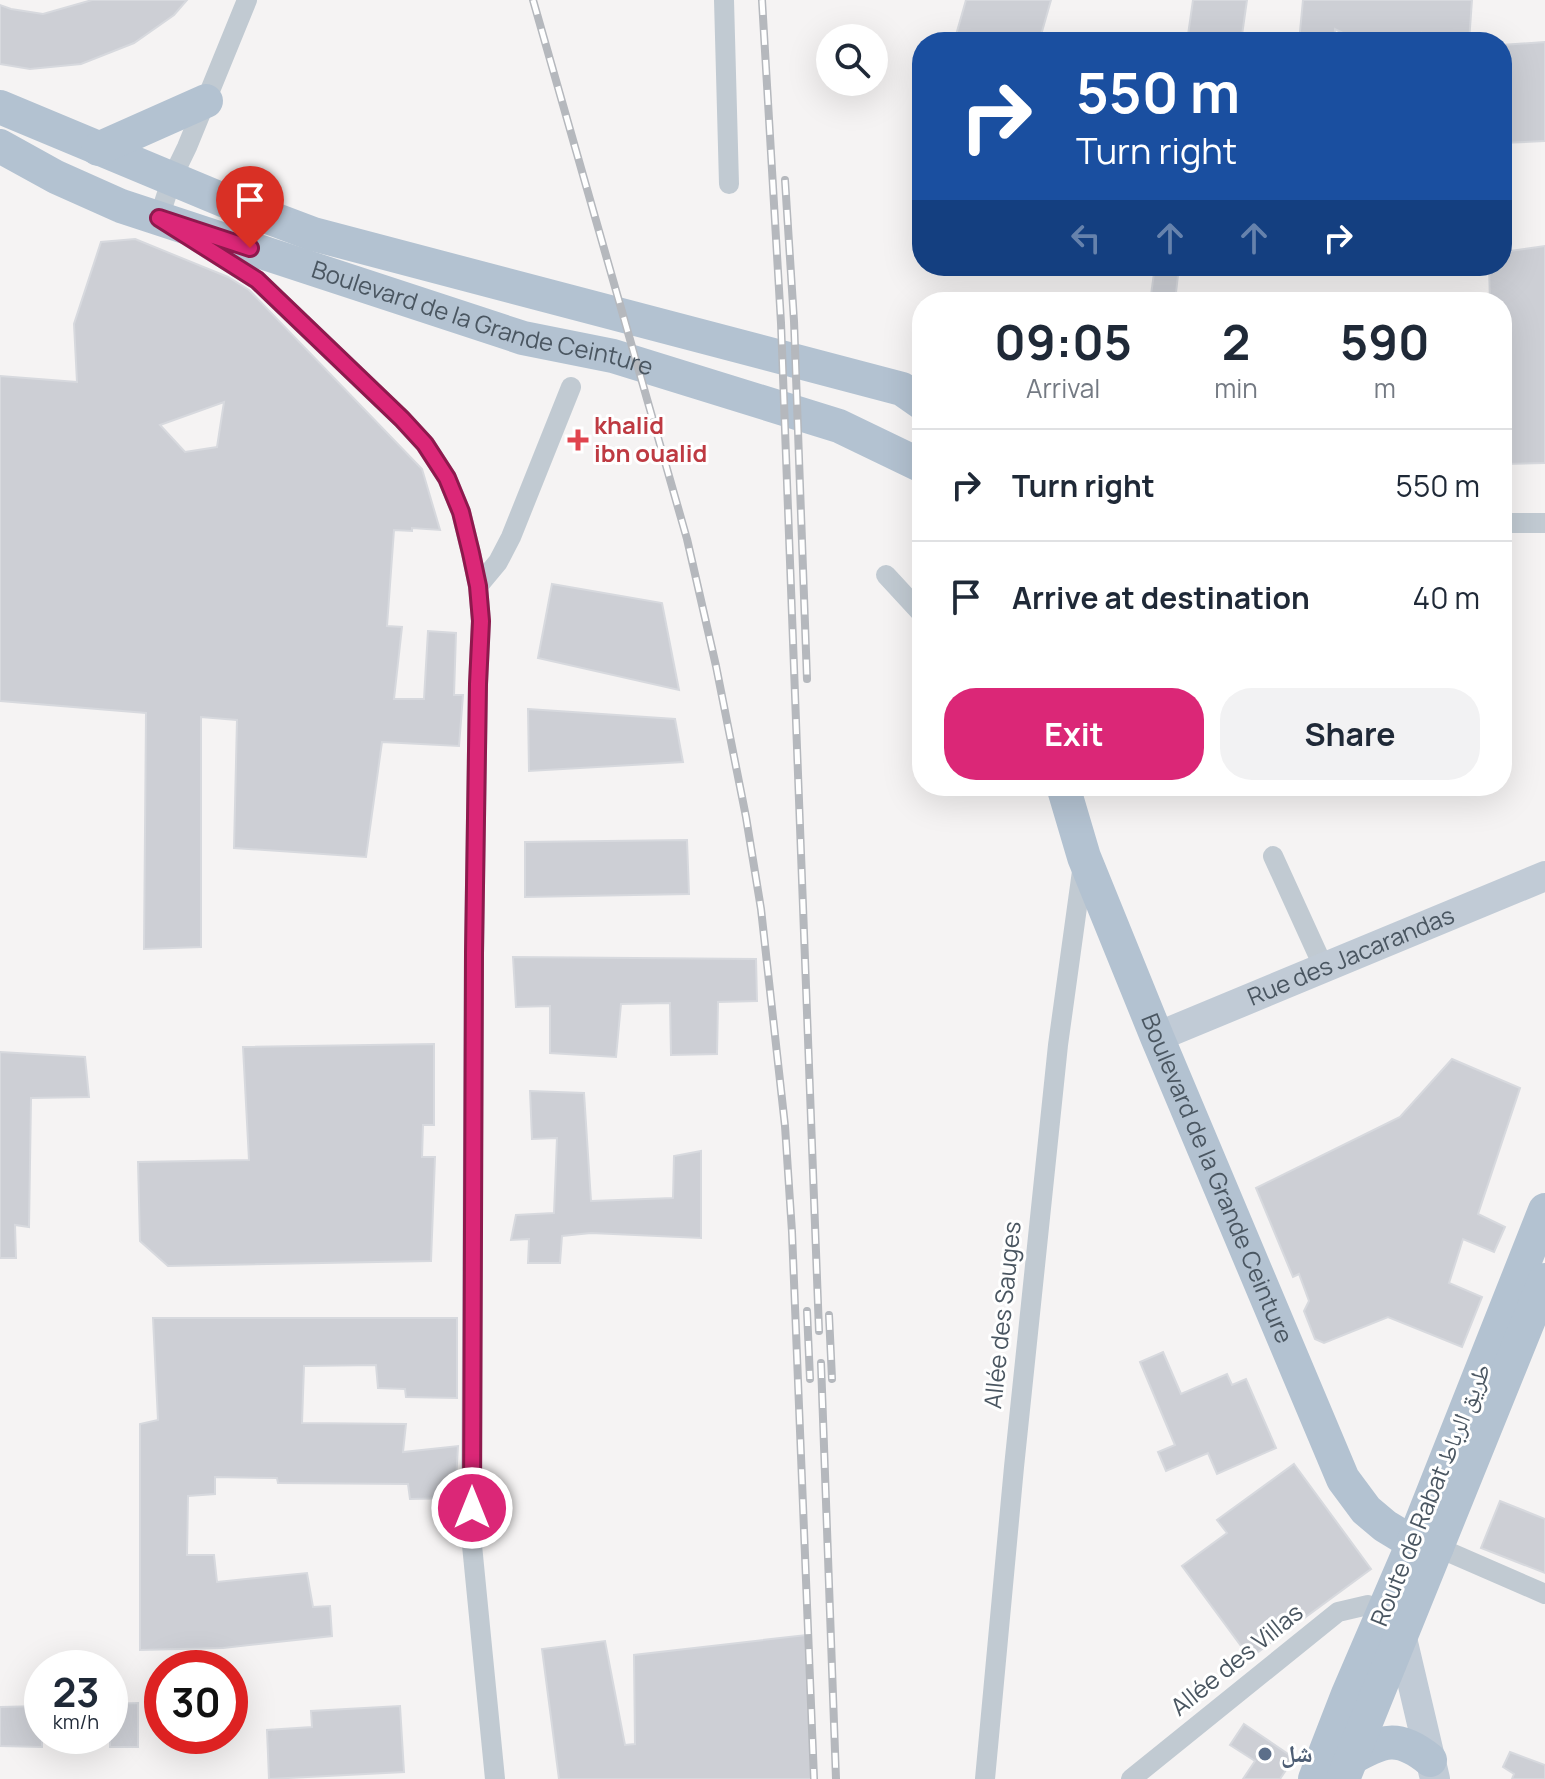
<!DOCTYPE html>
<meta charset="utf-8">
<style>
:root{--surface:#fff;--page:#f2f2f3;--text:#1f2937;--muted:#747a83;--line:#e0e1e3;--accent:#db2777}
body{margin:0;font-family:Manrope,"Noto Naskh Arabic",sans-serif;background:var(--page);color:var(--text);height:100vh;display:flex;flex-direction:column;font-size:30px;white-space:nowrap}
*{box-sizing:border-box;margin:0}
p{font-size:26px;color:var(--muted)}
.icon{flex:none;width:44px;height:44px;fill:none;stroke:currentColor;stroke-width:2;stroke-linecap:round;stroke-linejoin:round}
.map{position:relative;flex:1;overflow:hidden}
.sheet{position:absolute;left:912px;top:292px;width:600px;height:504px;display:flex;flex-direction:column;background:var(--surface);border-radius:32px;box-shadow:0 8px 32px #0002}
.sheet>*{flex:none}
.top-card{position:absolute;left:912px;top:32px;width:600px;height:244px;border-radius:32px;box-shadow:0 8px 32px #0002;background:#1a4fa0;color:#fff;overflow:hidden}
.fabs{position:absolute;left:816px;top:24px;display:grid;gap:16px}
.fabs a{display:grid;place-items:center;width:72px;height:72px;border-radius:50%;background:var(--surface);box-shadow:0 8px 32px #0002;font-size:40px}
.speed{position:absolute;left:24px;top:1650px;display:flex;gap:16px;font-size:40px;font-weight:700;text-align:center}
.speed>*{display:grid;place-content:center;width:104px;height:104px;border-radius:50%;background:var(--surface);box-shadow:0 8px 32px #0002;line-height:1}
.speed small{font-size:20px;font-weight:400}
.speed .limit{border:12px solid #d22;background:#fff;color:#111}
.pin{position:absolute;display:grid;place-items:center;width:68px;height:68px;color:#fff;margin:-82px -34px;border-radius:50% 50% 50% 0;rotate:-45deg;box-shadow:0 0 8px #0007}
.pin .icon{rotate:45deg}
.me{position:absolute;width:88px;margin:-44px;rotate:0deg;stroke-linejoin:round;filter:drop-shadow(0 0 6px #0008)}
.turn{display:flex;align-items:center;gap:28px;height:168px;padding:0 32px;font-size:36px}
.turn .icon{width:104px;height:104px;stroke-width:2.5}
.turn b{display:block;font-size:56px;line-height:68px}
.lanes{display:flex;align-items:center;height:76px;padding:0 32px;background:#0003;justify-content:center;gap:40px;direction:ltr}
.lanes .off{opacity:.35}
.eta{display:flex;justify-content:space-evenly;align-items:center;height:136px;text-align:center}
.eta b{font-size:48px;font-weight:700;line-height:56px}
.cta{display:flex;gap:16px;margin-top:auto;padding:16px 32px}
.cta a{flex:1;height:92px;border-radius:32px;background:var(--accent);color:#fff;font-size:32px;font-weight:700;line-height:92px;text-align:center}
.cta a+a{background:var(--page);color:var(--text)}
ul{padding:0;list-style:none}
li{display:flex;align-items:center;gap:24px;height:112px;padding:0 32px;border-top:2px solid var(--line)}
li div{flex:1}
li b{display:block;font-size:30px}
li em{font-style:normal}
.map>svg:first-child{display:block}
.building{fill:#cdcfd5;stroke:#d7d9de;stroke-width:2;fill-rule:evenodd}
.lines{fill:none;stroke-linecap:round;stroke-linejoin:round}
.street{stroke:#c1cad2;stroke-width:20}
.secondary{stroke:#c1cbd6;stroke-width:30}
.primary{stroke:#b3c2d1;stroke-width:34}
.rail-casing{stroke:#b5b8bd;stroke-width:8}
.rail{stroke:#fff;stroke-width:5;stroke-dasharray:15;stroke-linecap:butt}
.route-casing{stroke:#8e194d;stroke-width:20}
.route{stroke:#db2777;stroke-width:14}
.health-dot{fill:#e0444e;stroke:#fff;stroke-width:3}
.service-dot{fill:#5c6f8a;stroke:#fff;stroke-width:3}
.labels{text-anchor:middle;stroke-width:6;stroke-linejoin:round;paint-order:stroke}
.street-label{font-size:24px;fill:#4a5661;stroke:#fff}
.health-label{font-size:24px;font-weight:bold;fill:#be3a42;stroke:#fff;text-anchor:start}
.service-label{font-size:24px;font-weight:bold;fill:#4e5e75;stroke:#fff;text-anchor:start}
</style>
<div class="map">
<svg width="1545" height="1779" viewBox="0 0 1545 1779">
<rect width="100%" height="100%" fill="#f5f3f3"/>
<!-- building -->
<g class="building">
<path d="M 92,0 L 187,0 L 174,15 L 134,43 L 81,64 L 30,69 L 0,64 L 0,5 L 11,9 L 43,14 Z"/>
<path d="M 966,0 L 1051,0 L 1039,42 L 954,42 Z"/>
<path d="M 1193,0 L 1247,0 L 1241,42 L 1187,42 Z"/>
<path d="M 1303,0 L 1472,0 L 1469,42 L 1421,42 L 1421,33 L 1401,42 L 1361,42 L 1335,29 L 1334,42 L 1299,42 Z"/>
<path d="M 1545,42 L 1545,141 L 1502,143 L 1502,45 Z"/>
<path d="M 135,239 L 228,277 L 249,290 L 422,469 L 440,530 L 412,528 L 412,531 L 394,530 L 387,626 L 402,627 L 394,699 L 424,699 L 428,631 L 456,633 L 454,695 L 463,695 L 459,746 L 382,742 L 366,857 L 234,848 L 237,720 L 201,717 L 201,947 L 144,949 L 146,713 L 0,701 L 0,376 L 77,382 L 74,324 L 101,242 ZM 224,402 L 217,447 L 185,452 L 160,425 Z"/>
<path d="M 1545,246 L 1545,463 L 1502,464 L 1502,302 L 1490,302 L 1489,266 L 1502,266 L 1502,252 Z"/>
<path d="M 1155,266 L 1179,266 L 1175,302 L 1150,302 Z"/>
<path d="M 552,584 L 662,603 L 679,690 L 538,658 Z"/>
<path d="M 528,709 L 675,719 L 683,762 L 529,771 Z"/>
<path d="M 687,840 L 689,894 L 525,897 L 525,842 Z"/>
<path d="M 513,957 L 756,959 L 757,1001 L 718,1002 L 717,1054 L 671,1055 L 670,1003 L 621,1004 L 616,1057 L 550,1053 L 550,1006 L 516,1007 Z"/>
<path d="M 434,1044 L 434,1125 L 423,1125 L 422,1157 L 435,1157 L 431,1261 L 168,1266 L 140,1241 L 138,1162 L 249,1160 L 243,1047 Z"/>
<path d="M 0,1052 L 85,1057 L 89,1097 L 31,1098 L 29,1227 L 15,1225 L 16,1258 L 0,1258 Z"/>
<path d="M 1452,1059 L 1520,1088 L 1478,1214 L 1505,1227 L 1494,1252 L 1463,1239 L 1449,1283 L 1482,1297 L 1462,1347 L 1388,1317 L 1324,1343 L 1315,1339 L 1304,1311 L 1309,1301 L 1299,1274 L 1293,1277 L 1256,1188 L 1400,1117 Z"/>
<path d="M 530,1091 L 584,1093 L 591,1201 L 673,1198 L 674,1156 L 701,1151 L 701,1238 L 591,1233 L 562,1236 L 560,1263 L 528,1263 L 529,1239 L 511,1240 L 516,1215 L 554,1213 L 557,1138 L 532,1139 Z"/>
<path d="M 153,1318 L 457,1318 L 457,1398 L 406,1397 L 405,1389 L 378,1388 L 376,1365 L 304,1366 L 302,1423 L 406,1424 L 403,1452 L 458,1446 L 455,1498 L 410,1499 L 408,1484 L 278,1483 L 277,1478 L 215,1477 L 215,1494 L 188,1496 L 187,1555 L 214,1555 L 217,1582 L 307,1573 L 313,1607 L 330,1606 L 332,1636 L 223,1648 L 140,1650 L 140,1424 L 158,1420 Z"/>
<path d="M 1163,1352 L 1181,1394 L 1227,1374 L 1232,1385 L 1246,1379 L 1276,1448 L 1217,1474 L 1208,1453 L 1166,1471 L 1158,1452 L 1175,1445 L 1140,1362 Z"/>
<path d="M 1294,1464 L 1371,1569 L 1250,1658 L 1182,1566 L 1227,1533 L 1217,1520 Z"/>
<path d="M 1500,1501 L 1545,1519 L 1545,1573 L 1481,1548 Z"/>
<path d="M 806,1635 L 813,1779 L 559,1779 L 542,1649 L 605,1641 L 625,1745 L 635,1744 L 634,1655 Z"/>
<path d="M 138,1703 L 138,1747 L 110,1747 L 110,1704 Z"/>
<path d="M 42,1706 L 42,1747 L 0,1746 L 0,1707 Z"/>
<path d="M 400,1706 L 404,1772 L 269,1779 L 267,1730 L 312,1727 L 311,1711 Z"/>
<path d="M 1244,1724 L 1294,1758 L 1280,1779 L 1243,1779 L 1255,1761 L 1230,1745 Z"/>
<path d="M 1510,1752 L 1545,1765 L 1545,1779 L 1512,1779 L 1514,1774 L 1503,1767 Z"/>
</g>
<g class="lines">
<!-- street -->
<g class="street">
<path d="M 724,0 L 729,184"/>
<path d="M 166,223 L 159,218 L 172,178 L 187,147 L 247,0"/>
<path d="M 197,242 L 257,280 L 402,419 L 425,444 L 447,478 L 461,512 L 471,553 L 478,586 L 481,621 L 478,684 L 474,953 L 471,1535 L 495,1779"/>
<path d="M 1502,523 L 1545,523"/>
<path d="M 886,575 L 922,614"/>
<path d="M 478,586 L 498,562 L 511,537 L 571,387"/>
<path d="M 1273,856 L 1324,968"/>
<path d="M 1437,1547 L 1545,1594"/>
<path d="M 985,1779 L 1014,1467 L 1058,1045 L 1083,864"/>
<path d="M 1131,1779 L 1338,1612 L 1368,1605 L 1384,1611"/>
</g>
<!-- secondary -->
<g class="secondary">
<path id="s1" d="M 1157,1037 L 1545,876"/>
<path d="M 1395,1625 L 1401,1634 L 1435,1779"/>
</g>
<!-- primary -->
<g class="primary">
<path d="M 0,107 L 223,200 L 313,234 L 902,389 L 922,403"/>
<path id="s2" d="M 0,146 L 56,177 L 121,206 L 523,338 L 613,356 L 839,426 L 922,466"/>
<path d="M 98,149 L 206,101"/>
<path id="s3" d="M 1063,786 L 1084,857 L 1157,1037 L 1343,1479 L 1366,1510 L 1385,1526 L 1413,1543 L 1437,1547"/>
<path d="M 1350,1759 C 1383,1740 1398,1734 1430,1760"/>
<path d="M 1315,1779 L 1348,1694 L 1413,1543 L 1545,1210"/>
<path d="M 1343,1779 L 1545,1280"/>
</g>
<defs>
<g id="rail">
<path d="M 533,0 L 687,539 L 716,666 L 746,817 L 761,909 L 785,1126 L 792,1232 L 814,1779"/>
<path d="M 762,0 L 781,323 L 819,1331"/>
<path d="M 785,180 L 794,321 L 807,679"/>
<path d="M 807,1311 L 810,1379"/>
<path d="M 829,1315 L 832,1379"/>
<path d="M 821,1363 L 836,1779"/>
</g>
</defs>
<!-- rail casing -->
<use href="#rail" class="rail-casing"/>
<!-- rail -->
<use href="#rail" class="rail"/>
</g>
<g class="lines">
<defs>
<path id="route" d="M 250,248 L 159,218 L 257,280 L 402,419 L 425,444 L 447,478 L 461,512 L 471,553 L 478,586 L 481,621 L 478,684 L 474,953 L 472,1508"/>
</defs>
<!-- route casing -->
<use href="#route" class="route-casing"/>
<!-- route -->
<use href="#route" class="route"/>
</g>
<!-- markers -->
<path class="health-dot" d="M574 428h8v8h8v8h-8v8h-8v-8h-8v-8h8z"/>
<circle class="service-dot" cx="1265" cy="1754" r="8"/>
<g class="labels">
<!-- street labels -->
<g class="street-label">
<text dy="8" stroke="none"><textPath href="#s2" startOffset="514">Boulevard de la Grande Ceinture</textPath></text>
<text dy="8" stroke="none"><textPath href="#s1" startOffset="210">Rue des Jacarandas</textPath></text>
<text dy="8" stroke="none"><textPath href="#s3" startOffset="422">Boulevard de la Grande Ceinture</textPath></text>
<text transform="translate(1003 1315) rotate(-84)" y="8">Allée des Sauges</text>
<text transform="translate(1431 1495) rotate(-68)" y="8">Route de Rabat طريق الرباط</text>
<text transform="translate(1237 1660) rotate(-39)" y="8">Allée des Villas</text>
</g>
<!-- health labels -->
<g class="health-label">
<text x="594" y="434">khalid<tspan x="594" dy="28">ibn oualid</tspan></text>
</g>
<!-- service labels -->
<g class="service-label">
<text x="1281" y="1762">شل</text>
</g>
</g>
</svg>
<div class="fabs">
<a><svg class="icon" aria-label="search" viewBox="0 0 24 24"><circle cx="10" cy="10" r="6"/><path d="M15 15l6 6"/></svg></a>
</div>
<div class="speed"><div>23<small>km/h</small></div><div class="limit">30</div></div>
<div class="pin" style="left:250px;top:248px;background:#d93025"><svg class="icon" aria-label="arrive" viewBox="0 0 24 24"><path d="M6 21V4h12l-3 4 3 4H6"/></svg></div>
<svg class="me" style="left:472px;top:1508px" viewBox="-20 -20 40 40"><circle r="17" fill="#db2777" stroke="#fff" stroke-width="3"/><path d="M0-11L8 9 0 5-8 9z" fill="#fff"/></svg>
<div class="top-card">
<div class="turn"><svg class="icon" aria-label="right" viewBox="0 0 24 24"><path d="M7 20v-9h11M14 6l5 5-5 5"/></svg><div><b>550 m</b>Turn right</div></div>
<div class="lanes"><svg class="icon off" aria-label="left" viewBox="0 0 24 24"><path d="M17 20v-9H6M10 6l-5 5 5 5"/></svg><svg class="icon off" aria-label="ahead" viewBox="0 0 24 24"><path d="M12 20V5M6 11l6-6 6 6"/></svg><svg class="icon off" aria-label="ahead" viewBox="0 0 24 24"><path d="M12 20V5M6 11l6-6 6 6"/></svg><svg class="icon" aria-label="right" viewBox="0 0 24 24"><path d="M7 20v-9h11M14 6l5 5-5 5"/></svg></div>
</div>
<section class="sheet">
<div class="eta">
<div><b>09:05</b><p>Arrival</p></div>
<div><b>2</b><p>min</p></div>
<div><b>590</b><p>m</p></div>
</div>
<ul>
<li><svg class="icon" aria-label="right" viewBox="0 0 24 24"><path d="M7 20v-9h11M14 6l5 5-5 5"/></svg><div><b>Turn right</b></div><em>550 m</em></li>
<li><svg class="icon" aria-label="arrive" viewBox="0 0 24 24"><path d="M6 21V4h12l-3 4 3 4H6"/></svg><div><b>Arrive at destination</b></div><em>40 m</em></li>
</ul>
<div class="cta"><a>Exit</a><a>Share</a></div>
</section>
</div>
